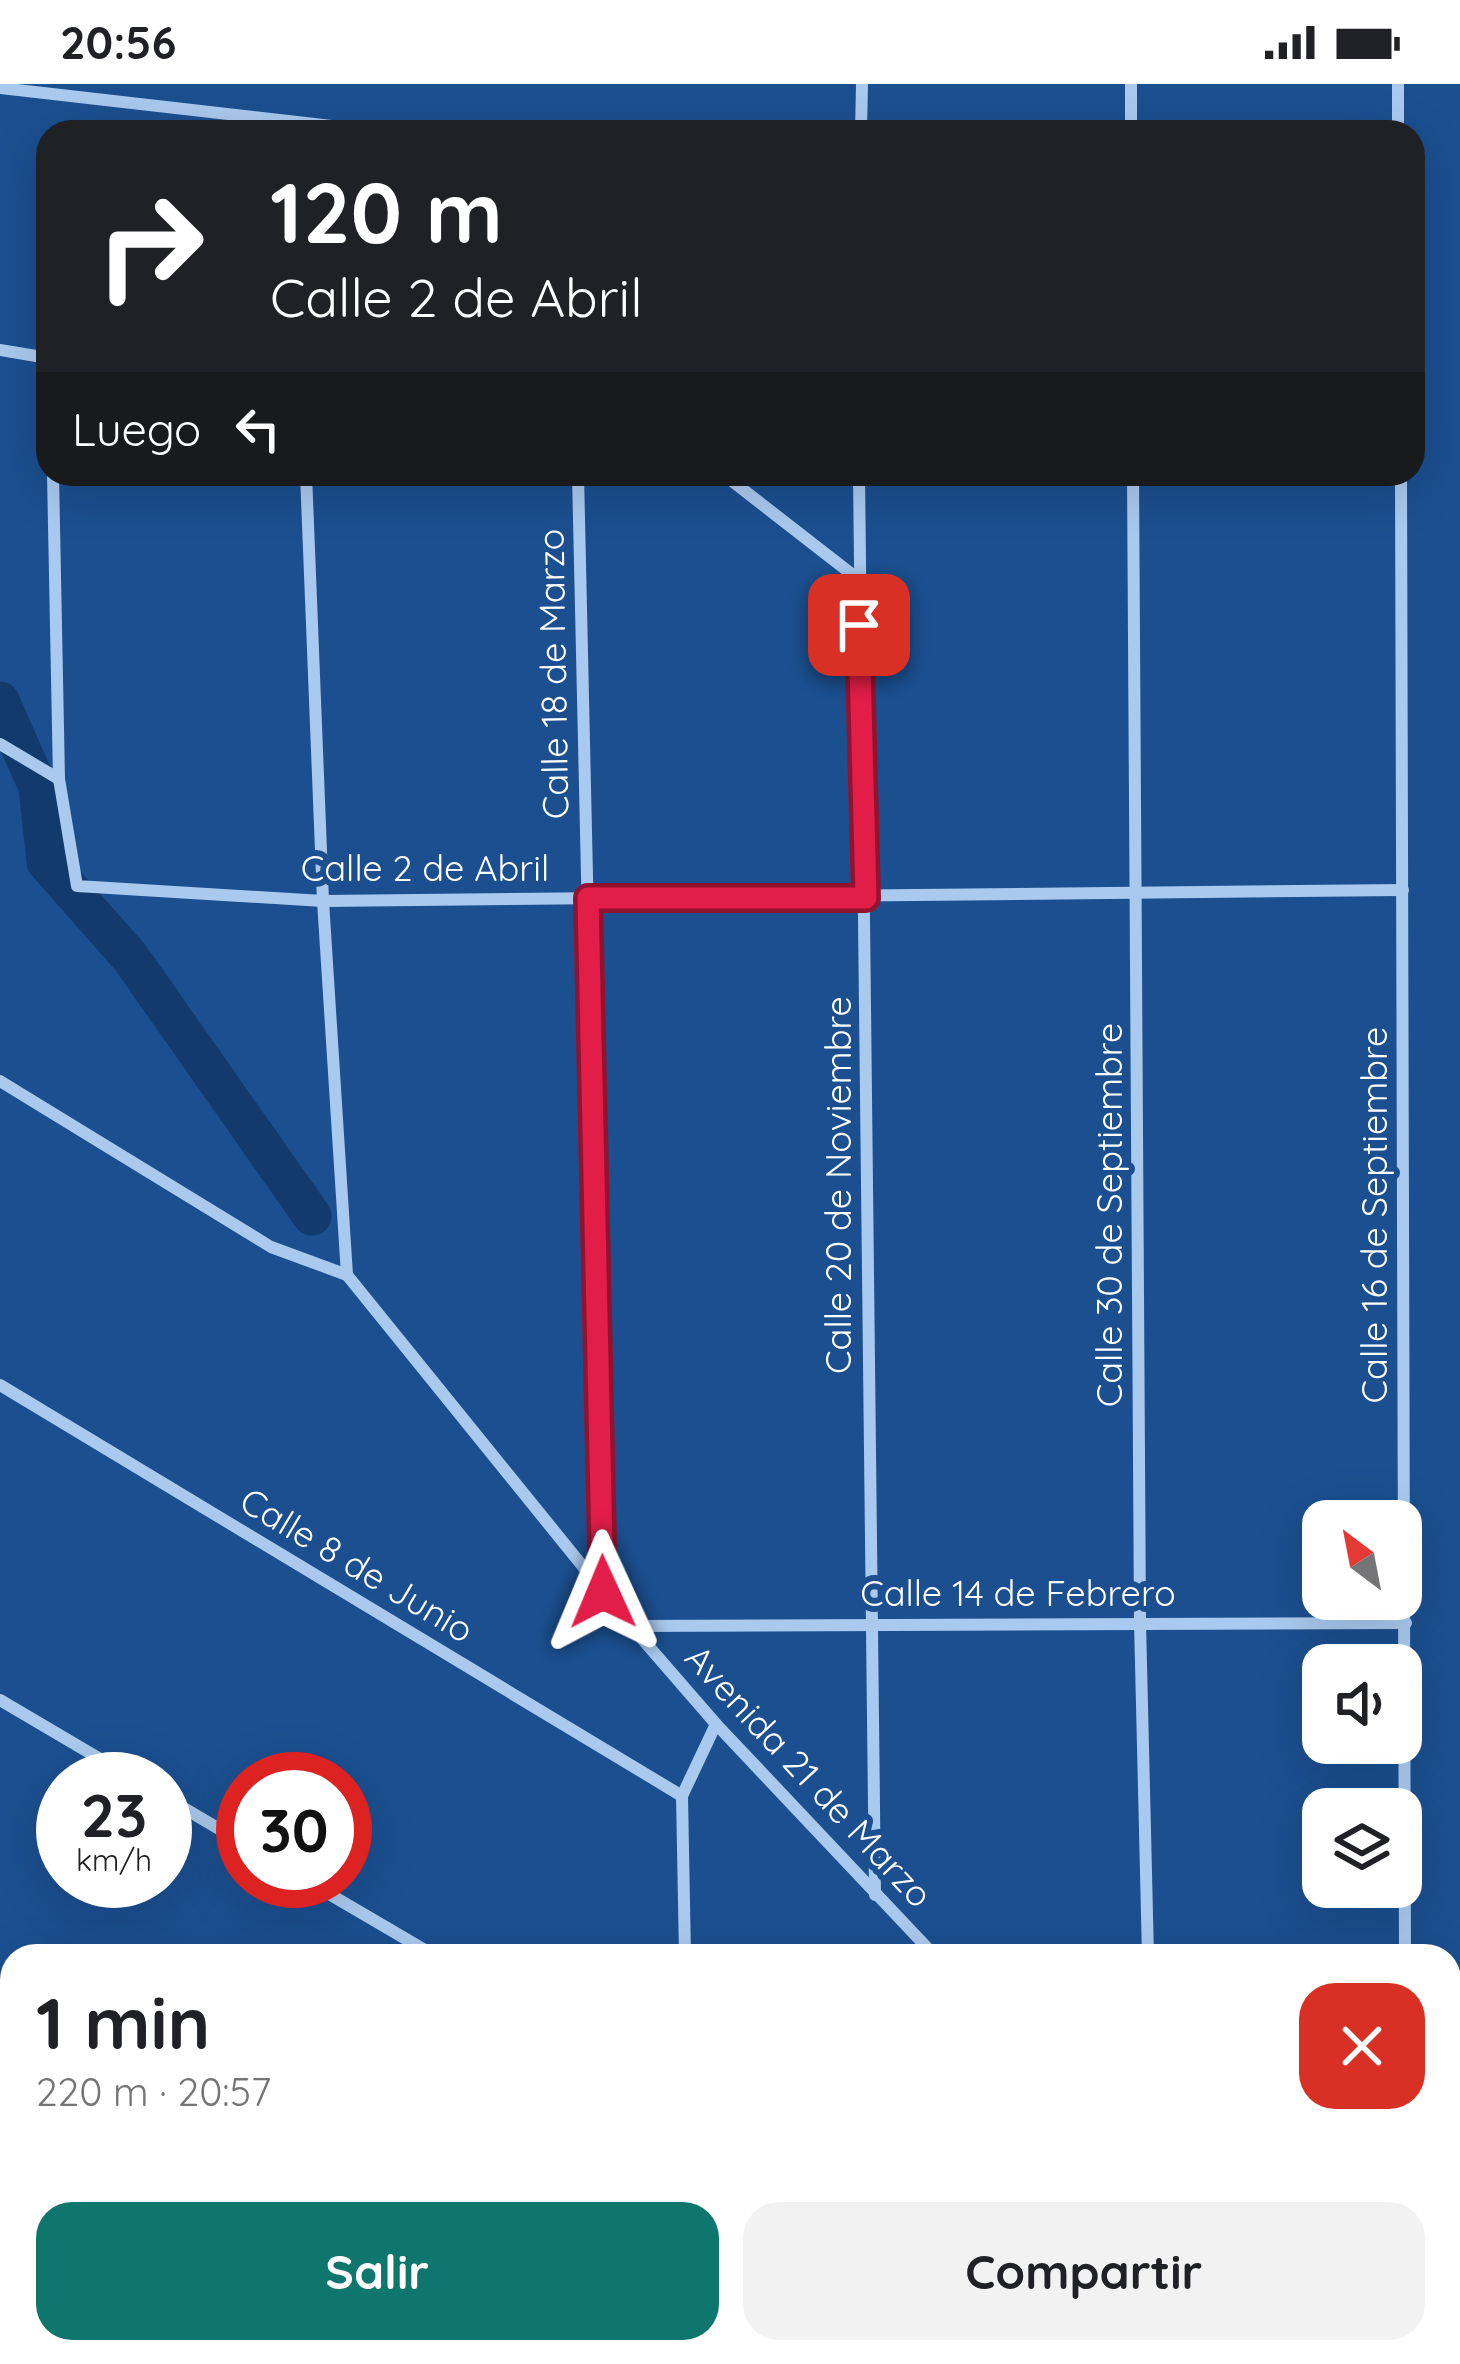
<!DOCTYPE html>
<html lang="es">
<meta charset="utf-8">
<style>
:root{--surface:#fff;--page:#f2f2f2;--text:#202124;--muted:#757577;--accent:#0f766e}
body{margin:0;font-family:Quicksand,sans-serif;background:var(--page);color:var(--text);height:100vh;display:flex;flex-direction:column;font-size:45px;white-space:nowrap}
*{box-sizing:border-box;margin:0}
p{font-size:39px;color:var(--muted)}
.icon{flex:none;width:66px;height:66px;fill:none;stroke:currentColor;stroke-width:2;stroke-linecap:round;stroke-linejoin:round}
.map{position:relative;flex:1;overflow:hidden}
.panel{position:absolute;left:0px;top:1860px;width:1461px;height:420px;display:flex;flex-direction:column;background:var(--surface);border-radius:36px 36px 0 0;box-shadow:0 12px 48px #0002}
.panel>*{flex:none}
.top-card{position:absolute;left:36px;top:36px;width:1389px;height:366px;border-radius:36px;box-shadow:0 12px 48px #0002;background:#202124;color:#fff;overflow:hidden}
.needle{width:78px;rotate:328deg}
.controls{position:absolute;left:1302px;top:1416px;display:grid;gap:24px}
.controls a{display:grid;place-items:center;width:120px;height:120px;border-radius:24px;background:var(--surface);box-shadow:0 12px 48px #0002;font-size:60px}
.speed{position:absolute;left:36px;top:1668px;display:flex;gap:24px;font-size:60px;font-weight:700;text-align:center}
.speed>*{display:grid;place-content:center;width:156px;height:156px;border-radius:50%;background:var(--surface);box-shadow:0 12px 48px #0002;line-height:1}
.speed small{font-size:30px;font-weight:400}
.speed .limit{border:18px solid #d22;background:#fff;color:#111}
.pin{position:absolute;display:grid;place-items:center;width:102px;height:102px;color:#fff;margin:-51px;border-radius:24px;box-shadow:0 6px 18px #0006}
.me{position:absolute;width:132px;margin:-66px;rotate:359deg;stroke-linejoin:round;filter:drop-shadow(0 0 9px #0008)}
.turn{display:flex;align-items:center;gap:42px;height:252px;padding:0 36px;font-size:54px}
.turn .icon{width:156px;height:156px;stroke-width:2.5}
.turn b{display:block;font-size:84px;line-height:102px}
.then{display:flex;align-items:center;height:114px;padding:0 36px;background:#0003;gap:24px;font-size:45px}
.round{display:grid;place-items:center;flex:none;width:126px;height:126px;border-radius:36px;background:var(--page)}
.summary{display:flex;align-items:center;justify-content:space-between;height:204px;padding:0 36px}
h1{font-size:72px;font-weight:700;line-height:90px}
.action{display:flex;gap:24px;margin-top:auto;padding:24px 36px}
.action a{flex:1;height:138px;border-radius:36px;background:var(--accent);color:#fff;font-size:48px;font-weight:700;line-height:138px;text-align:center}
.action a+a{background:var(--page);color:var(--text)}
.status{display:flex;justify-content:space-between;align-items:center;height:84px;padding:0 60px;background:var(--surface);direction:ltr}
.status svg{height:33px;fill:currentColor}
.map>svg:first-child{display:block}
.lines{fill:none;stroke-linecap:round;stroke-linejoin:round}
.canal{stroke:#123a6d;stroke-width:39}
.street{stroke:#a9c9ee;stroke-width:12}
.route-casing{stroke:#92132f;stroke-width:30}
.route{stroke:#e11d48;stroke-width:21}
.labels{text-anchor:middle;stroke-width:12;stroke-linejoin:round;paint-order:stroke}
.street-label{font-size:36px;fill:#fff;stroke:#1b4f8f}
</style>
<div class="status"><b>20:56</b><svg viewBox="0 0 49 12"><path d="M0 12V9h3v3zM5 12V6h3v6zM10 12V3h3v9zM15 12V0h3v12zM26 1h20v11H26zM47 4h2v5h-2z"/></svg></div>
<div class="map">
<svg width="1460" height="2280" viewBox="0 0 1460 2280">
<rect width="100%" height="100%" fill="#1b4f8f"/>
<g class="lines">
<!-- canal -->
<path class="canal" d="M 0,617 L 38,703 L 46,778 L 130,873 L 312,1132"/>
<!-- street -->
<g class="street">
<path d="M 1398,0 L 1398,48"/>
<path d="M 0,4 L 384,48"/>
<path d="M 861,48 L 862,0"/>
<path d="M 1131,48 L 1131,0"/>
<path d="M 0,266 L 48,274"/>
<path d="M 53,390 L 59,695 L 77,802 L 323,817 L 1403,806"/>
<path d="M 306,390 L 323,817 L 347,1191"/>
<path d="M 578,390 L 603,1508"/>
<path d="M 723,390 L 858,495"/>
<path d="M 859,390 L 875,1811"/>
<path d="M 1133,390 L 1140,1538 L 1148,1872"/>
<path d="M 1401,390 L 1405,1872"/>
<path d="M 0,660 L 59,695"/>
<path d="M 0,997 L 271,1163 L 347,1191 L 631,1542 L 716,1640 L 935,1872"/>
<path d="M 0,1301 L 682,1712"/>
<path d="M 631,1542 L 1406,1539"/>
<path d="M 0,1616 L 134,1695"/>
<path d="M 165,1713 L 243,1759"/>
<path d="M 307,1797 L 435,1872"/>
<path d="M 685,1872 L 682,1712 L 716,1640"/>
<path d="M 0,1939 L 12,1946"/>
<path d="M 572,2268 L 594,2280"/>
<path d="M 1092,2268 L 1112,2280"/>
<path d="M 1446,2268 L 1458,2280"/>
<path d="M 275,2280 L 282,2268"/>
<path d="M 648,2280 L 652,2268"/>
</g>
</g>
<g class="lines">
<defs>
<path id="route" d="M 603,1508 L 588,814 L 866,814 L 859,541"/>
</defs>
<!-- route casing -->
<use href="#route" class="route-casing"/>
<!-- route -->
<use href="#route" class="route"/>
</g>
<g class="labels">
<!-- street labels -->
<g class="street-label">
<text transform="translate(553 590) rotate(-91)" y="13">Calle 18 de Marzo</text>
<text x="425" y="797">Calle 2 de Abril</text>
<text transform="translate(838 1101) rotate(-90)" y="13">Calle 20 de Noviembre</text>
<text transform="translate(1109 1131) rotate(-90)" y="13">Calle 30 de Septiembre</text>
<text transform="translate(1374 1131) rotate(-90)" y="13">Calle 16 de Septiembre</text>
<text transform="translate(357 1481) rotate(31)" y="13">Calle 8 de Junio</text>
<text x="1018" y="1522">Calle 14 de Febrero</text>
<text transform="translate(809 1692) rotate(47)" y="13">Avenida 21 de Marzo</text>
</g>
</g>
</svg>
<div class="controls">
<a><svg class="needle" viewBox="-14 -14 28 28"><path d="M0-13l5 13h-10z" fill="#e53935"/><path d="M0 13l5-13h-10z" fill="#757577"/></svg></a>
<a><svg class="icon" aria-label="sound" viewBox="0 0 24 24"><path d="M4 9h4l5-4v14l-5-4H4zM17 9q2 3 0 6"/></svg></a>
<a><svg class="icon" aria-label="layers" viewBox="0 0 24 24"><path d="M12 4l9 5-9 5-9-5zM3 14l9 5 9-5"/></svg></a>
</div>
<div class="speed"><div>23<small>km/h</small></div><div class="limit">30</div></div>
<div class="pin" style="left:859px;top:541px;background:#d93025"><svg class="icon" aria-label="arrive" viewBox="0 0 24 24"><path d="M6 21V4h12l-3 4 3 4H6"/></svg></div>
<svg class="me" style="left:603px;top:1508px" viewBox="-20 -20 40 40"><path d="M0-17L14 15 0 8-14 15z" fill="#e11d48" stroke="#fff" stroke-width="4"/></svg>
<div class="top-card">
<div class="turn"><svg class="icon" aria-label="right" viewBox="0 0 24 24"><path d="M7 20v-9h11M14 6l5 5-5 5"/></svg><div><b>120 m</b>Calle 2 de Abril</div></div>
<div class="then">Luego<svg class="icon" aria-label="left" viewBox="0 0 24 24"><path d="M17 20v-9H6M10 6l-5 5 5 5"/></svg></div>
</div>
<section class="panel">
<div class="summary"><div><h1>1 min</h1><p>220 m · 20:57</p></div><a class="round" style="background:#d93025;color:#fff"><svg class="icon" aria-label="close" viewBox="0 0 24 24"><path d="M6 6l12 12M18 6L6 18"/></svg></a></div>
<div class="action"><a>Salir</a><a>Compartir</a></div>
</section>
</div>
